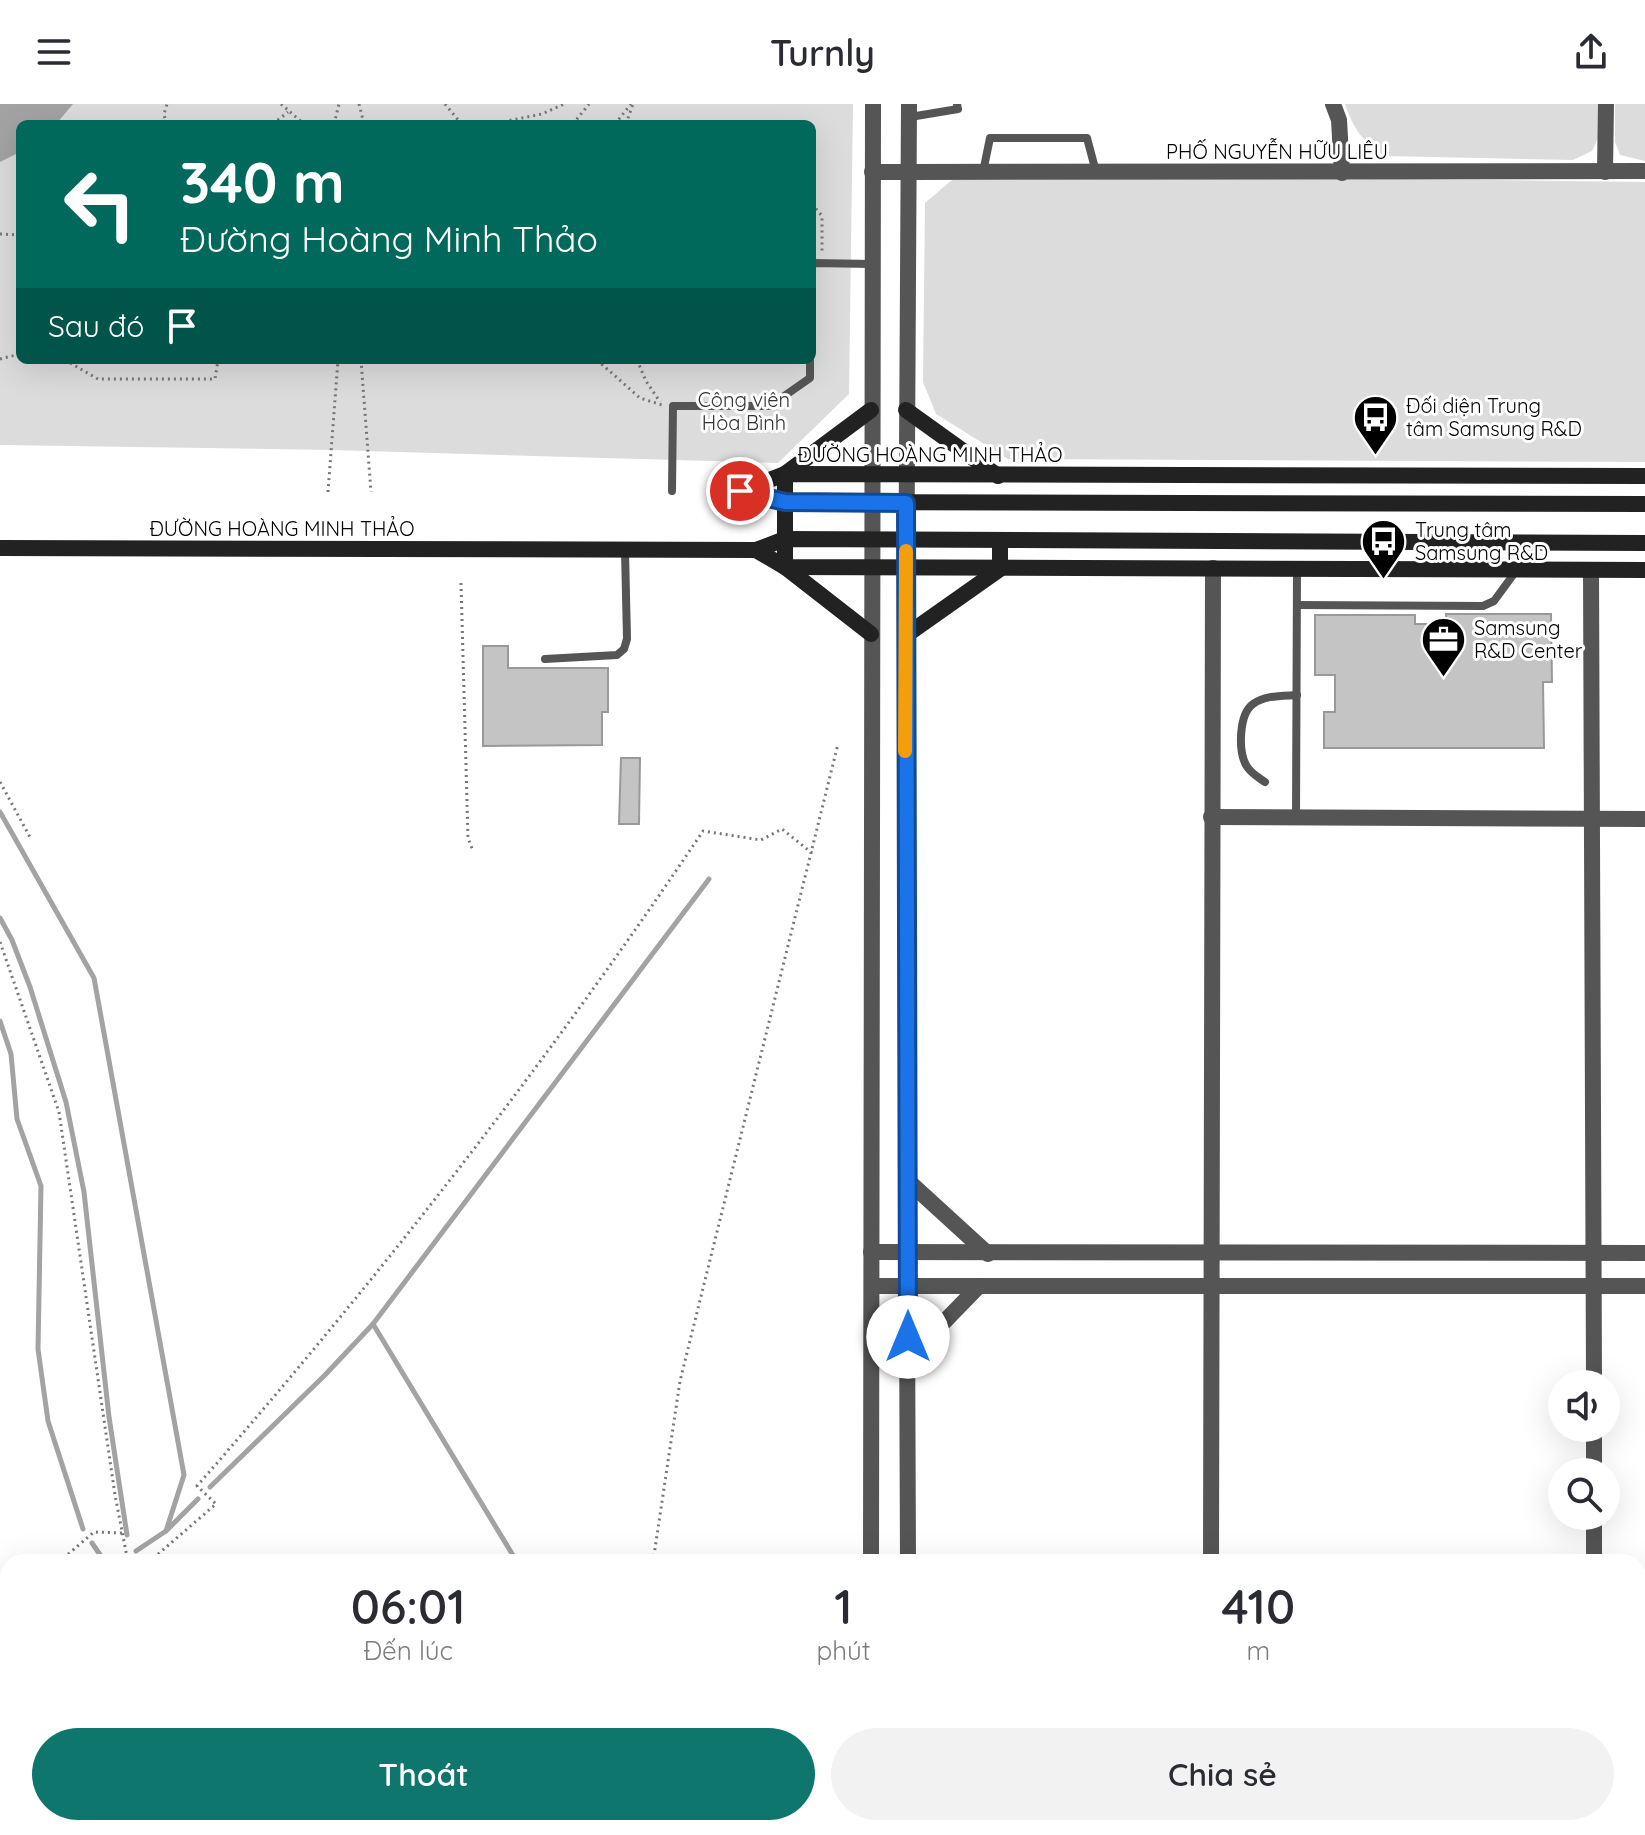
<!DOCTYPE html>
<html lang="vi">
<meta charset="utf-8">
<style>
:root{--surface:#fff;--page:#f2f2f3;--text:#2b2b33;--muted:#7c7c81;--accent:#0f766e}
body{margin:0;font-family:Quicksand,sans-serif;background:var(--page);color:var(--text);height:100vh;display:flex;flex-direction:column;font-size:30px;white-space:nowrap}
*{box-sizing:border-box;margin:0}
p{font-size:26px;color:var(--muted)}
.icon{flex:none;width:44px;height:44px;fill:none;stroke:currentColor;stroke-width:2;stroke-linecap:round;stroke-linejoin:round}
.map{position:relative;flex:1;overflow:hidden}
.drawer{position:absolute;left:0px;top:1450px;width:1646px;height:282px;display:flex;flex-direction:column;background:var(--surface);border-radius:24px 24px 0 0;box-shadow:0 8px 32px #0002}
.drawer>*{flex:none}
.hud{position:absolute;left:16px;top:16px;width:800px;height:244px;border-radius:12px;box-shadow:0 8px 32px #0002;background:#00695c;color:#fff;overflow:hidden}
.buttons{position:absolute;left:1548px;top:1266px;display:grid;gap:16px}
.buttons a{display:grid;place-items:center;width:72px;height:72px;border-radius:50%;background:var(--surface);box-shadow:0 8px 32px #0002;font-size:40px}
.pin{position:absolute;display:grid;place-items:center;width:68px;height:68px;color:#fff;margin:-34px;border:4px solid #fff;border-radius:50%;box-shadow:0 2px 8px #0007}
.me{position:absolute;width:88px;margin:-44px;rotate:0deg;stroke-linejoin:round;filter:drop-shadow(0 0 6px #0008)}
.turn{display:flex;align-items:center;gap:28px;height:168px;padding:0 32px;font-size:36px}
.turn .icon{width:104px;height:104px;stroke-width:2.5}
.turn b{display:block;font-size:56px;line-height:68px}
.then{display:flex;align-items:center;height:76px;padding:0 32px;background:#0003;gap:16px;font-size:30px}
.eta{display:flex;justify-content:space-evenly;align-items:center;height:136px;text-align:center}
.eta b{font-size:48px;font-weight:600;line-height:56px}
.button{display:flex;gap:16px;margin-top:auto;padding:16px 32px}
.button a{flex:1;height:92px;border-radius:48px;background:var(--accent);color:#fff;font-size:32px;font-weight:600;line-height:92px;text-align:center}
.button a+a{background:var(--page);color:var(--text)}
header{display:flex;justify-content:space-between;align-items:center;height:104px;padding:0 32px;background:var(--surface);font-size:36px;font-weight:600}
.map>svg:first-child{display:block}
.green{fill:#dcdcdc;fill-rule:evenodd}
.water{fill:#a3a3a3}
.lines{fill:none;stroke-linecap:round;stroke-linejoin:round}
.stream{stroke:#a3a3a3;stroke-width:5}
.river{stroke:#a3a3a3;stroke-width:30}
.building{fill:#c4c4c4;stroke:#999;stroke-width:2}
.path{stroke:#777;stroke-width:3;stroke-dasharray:2 4;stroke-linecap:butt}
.service{stroke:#555;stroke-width:8}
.minor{stroke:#555;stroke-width:16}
.tertiary{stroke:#555;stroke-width:16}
.secondary{stroke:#222;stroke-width:16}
.route-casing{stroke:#114b97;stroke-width:20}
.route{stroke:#1a73e8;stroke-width:14}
.slow{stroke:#f59e0b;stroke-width:14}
.labels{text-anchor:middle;stroke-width:6;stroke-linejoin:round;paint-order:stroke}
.street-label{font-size:20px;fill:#000;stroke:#fff}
.park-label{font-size:20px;fill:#333;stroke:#fff}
.poi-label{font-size:20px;fill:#000;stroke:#fff;text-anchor:start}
</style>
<header><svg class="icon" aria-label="menu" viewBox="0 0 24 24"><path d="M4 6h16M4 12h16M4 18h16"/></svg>Turnly<svg class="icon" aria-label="share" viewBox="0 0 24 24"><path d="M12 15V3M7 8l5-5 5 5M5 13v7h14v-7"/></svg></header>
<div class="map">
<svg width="1645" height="1731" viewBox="0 0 1645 1731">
<rect width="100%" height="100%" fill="#fff"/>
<!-- green -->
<g class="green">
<path d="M 0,0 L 853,0 L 849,290 L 778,359 L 332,346 L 0,341 ZM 20,20 L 812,20 L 812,256 L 20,256 Z"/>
<path d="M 1345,0 L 1598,0 L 1598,34 L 1592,47 L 1573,56 L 1385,52 C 1363,39 1353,24 1345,0 Z"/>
<path d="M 1615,0 L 1645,0 L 1645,57 L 1620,51 L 1615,38 Z"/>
<path d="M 1322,74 L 1645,78 L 1645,358 L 1008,355 L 936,310 L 923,278 L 925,99 L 952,76 Z"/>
</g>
<!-- water -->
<path class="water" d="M 0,0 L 73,0 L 56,20 L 20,20 L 20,48 L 0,58 Z"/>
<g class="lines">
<!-- stream -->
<g class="stream">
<path d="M 0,708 L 94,874 L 184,1371 L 166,1427"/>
<path d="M 0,814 L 12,836 L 30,883 L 66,998 L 84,1088 L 109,1313 L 127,1431"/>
<path d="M 0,917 L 11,950 L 17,1015 L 41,1082 L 38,1245 L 48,1317 L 83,1425"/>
<path d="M 373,1220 L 517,1458"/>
<path d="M 210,1383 L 325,1271 L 373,1220 L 709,775"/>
<path d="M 92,1439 L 105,1458"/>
<path d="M 136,1447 L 166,1427 L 198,1395"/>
<path d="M 111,1458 L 123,1455"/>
<path d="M 682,1724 L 687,1731"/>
</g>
<!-- river -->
<path class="river" d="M 0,1562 L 8,1550"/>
</g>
<!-- building -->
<g class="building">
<path d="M 1446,510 L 1551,510 L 1552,578 L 1543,578 L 1544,644 L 1324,644 L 1324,608 L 1335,608 L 1335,571 L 1315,571 L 1315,511 L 1415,511 L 1415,520 L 1447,520 Z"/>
<path d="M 483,542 L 508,542 L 508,564 L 608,564 L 608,608 L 602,608 L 602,641 L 483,642 Z"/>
<path d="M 621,654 L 640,654 L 639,720 L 619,720 Z"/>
</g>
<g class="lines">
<!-- path -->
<g class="path">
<path d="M 281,0 L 304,20"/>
<path d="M 359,0 L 364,20"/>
<path d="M 445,0 L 459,17 L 469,20"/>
<path d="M 166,20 L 164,10 L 167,0"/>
<path d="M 273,20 L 288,8"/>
<path d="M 334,20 L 339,0"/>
<path d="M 492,20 L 542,10 L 564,0"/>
<path d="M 573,20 L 589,0"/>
<path d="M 615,20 L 631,0"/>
<path d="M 626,20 L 633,0"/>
<path d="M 812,100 L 822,112 L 822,147"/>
<path d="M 0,130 L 20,131"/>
<path d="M 0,255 L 20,250"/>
<path d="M 65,256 L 98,275 L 215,275 L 218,256"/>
<path d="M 361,256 L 371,388"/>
<path d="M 597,256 L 640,294 L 662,301"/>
<path d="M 637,256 L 646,277 L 660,298"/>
<path d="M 328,388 L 338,256"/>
<path d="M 461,479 L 468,734 L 473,747"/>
<path d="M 0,678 L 31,735"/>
<path d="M 0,838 L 59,1008 L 115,1391 L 128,1458"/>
<path d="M 59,1458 L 94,1428 L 122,1429"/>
<path d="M 149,1458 L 216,1400 L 197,1382 C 379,1174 549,956 703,727 L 761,736 L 782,725 L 812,749"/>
<path d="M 653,1458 L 680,1277 L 838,640"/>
<path d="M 0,1511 L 8,1504"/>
</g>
<!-- service -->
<g class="service">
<path d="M 910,13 L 958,5 L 957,0"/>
<path d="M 983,68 L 990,34 L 1087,34 L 1096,68"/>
<path d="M 812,176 L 812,159 L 872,160"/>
<path d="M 672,387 L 673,302 L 770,302 L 810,274 L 810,256"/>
<path d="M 1297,501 L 1483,502 L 1494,497 L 1516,467"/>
<path d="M 545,555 L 617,551 L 624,545 L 627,535 L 625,447"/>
<path d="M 1265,678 C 1258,673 1250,669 1246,661 C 1238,646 1239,610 1253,600 C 1265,591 1282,592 1297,591"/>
<path d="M 1296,713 L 1297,466"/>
<path d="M 150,1724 L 151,1731"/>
</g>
<!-- minor -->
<g class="minor">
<path d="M 1333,0 L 1339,16 L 1342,69"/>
<path d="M 909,68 L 1645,67"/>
<path d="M 1605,68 L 1606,0"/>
<path d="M 1591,466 L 1594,1280"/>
<path d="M 1211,713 L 1645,715"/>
<path d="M 871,1148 L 1645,1149"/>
<path d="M 872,1182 L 1645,1182"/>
<path d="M 1594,1324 L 1594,1368"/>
<path d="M 1594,1412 L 1594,1458"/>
<path d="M 1211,1458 L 1213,464"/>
<path d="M 1212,1724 L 1212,1731"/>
<path d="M 1595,1724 L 1595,1731"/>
</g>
<!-- tertiary -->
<g class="tertiary">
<path d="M 872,68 L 909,68"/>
<path d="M 907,1076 L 988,1150"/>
<path d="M 908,1255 L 979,1182"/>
<path d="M 871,1458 L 873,0"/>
<path d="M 908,1458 L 905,697 L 909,0"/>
<path d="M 871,1724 L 871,1731"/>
<path d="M 907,1731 L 907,1724"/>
</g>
<!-- secondary -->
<g class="secondary">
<path d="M 871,306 L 785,370 L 785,463 L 871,530"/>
<path d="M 906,306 L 998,372"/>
<path d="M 740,387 L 785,370 L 1645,372"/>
<path d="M 740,387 L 785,398 L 1645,400"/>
<path d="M 0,444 L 756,446 L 785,435 L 1645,439"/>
<path d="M 756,446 L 785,463 L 1645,466"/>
<path d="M 905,532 L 1000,465 L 1000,438"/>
</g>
</g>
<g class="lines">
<defs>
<path id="route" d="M 740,387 L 785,398 L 906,399 L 908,1233"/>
</defs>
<!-- route casing -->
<use href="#route" class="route-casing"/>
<!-- route -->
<use href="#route" class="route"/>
<!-- slow -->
<path class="slow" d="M 905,647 L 906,447"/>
</g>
<!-- icons -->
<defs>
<symbol id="bus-pin" viewBox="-11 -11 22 30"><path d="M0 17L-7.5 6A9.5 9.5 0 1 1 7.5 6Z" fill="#000" stroke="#fff"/><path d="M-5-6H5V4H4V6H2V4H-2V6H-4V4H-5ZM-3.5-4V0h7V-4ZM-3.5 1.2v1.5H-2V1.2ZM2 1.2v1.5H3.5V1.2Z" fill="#fff"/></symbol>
<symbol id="office-pin" viewBox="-11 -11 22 30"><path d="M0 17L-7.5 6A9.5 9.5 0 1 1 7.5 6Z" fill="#000" stroke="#fff"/><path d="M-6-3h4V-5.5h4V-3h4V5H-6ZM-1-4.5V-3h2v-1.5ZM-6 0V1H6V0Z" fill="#fff"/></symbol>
</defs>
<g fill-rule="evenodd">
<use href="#bus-pin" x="1350" y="288" width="51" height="69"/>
<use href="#bus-pin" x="1358" y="412" width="51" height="69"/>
<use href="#office-pin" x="1418" y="510" width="51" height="69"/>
</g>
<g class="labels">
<!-- street labels -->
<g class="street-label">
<text x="1277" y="55">PHỐ NGUYỄN HỮU LIÊU</text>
<text x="930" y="358">ĐƯỜNG HOÀNG MINH THẢO</text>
<text x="282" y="432">ĐƯỜNG HOÀNG MINH THẢO</text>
</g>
<!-- park labels -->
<g class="park-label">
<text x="744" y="303">Công viên<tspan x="744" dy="23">Hòa Bình</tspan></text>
</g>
<!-- poi labels -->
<g class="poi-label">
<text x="1406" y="309">Đối diện Trung<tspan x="1406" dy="23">tâm Samsung R&amp;D</tspan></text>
<text x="1415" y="433">Trung tâm<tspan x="1415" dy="23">Samsung R&amp;D</tspan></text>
<text x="1474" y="531">Samsung<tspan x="1474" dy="23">R&amp;D Center</tspan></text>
</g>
</g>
</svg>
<div class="buttons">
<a><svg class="icon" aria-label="sound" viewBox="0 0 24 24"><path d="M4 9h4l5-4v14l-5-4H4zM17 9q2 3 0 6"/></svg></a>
<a><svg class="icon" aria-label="search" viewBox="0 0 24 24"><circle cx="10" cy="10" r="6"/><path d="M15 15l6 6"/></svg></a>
</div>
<div class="pin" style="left:740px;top:387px;background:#d93025"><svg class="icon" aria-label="arrive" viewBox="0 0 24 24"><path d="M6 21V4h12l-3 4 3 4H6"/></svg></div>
<svg class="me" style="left:908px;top:1233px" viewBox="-20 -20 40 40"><circle r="19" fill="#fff"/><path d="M0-13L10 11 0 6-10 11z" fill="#1a73e8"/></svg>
<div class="hud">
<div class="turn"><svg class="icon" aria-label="left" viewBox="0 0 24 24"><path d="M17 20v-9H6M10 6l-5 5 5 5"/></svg><div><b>340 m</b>Đường Hoàng Minh Thảo</div></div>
<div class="then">Sau đó<svg class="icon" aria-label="arrive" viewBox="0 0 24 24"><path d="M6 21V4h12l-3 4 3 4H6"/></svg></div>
</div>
<section class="drawer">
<div class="eta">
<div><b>06:01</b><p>Đến lúc</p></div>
<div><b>1</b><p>phút</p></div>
<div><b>410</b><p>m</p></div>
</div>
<div class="button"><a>Thoát</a><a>Chia sẻ</a></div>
</section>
</div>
